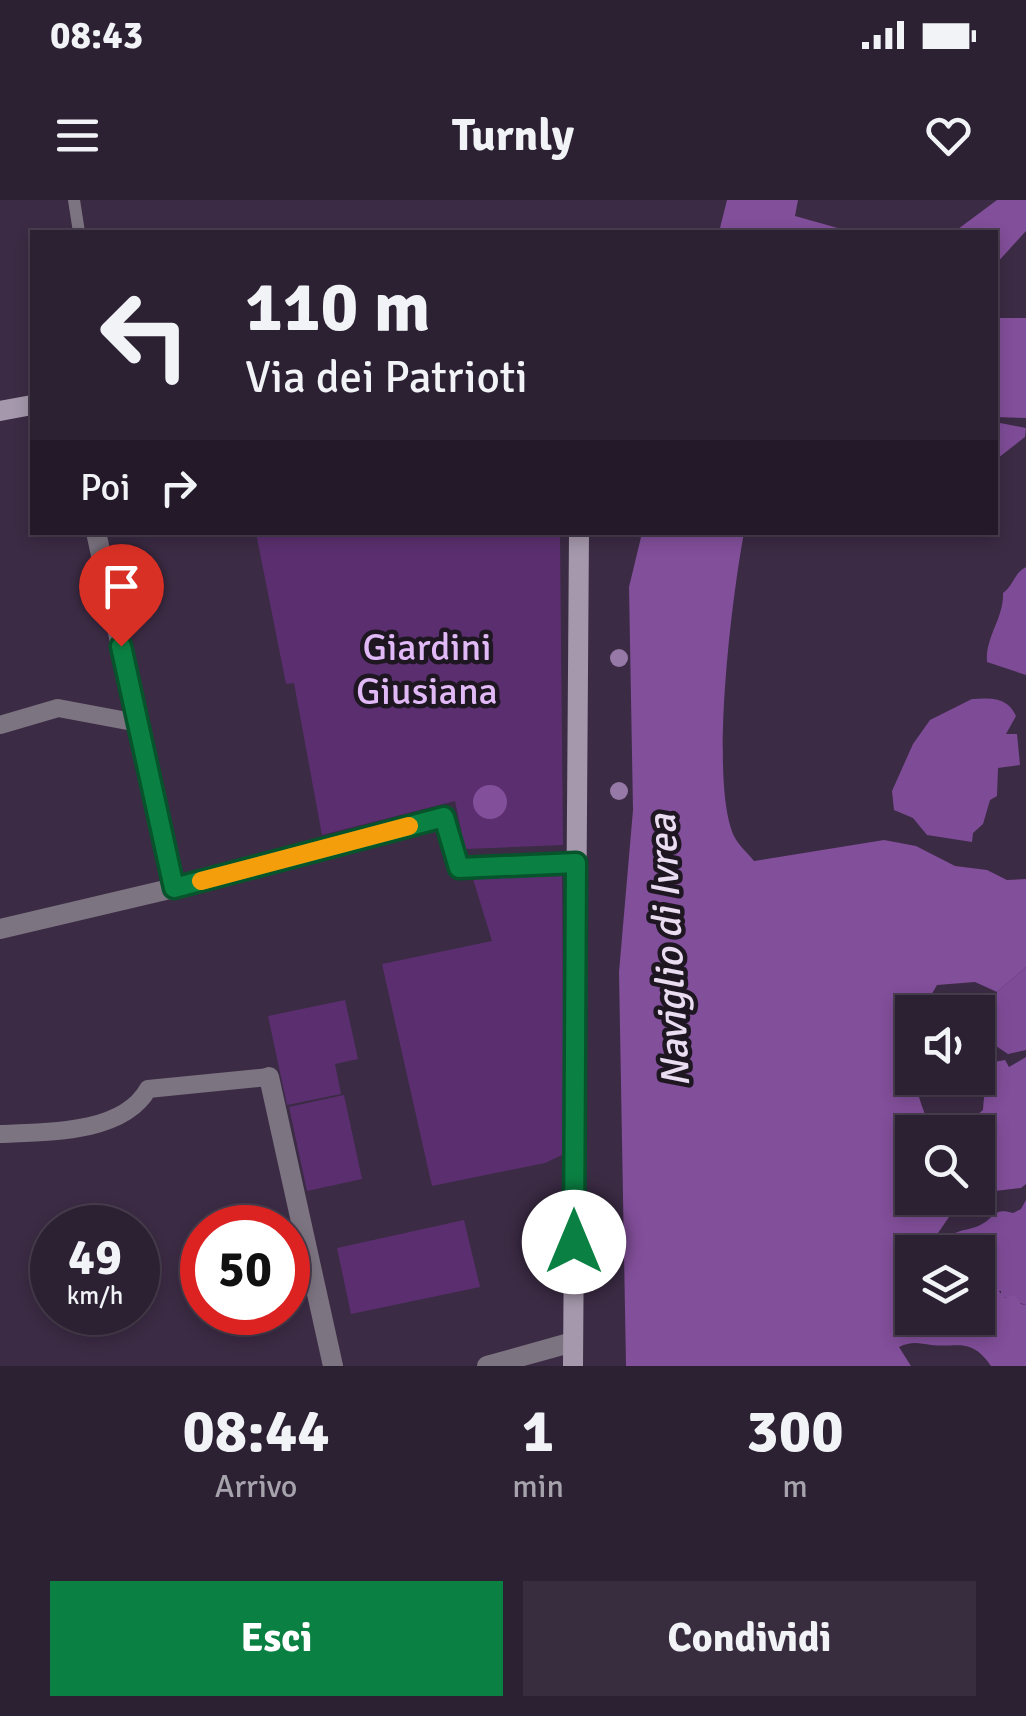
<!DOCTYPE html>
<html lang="it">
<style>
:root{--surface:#2c2033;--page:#382d3f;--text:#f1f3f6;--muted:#a6a3ac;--line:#483e4e;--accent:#0b8043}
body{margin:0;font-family:Signika,sans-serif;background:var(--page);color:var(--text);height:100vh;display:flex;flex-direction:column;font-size:38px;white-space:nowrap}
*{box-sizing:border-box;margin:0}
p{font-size:32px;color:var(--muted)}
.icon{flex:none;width:55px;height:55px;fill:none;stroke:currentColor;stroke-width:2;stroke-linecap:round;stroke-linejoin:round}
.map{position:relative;height:1166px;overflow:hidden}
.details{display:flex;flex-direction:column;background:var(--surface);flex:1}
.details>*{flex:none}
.guide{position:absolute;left:30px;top:30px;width:968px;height:305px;border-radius:0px;box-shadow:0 5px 15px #0003,0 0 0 2px var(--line);background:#2c2033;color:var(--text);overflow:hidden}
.tools{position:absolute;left:895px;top:795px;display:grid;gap:20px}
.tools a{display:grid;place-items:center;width:100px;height:100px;border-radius:0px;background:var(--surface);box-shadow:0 5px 15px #0003,0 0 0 2px var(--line);font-size:50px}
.speed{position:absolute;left:30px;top:1005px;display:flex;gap:20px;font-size:50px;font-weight:700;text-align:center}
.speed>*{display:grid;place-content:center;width:130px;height:130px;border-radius:50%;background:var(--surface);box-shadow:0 5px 15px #0003,0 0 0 2px var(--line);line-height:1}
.speed small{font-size:25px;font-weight:400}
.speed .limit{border:15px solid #d22;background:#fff;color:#111}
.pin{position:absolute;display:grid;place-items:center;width:85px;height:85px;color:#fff;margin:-102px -42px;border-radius:50% 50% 50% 0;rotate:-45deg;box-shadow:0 0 10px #0007}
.pin .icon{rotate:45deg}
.me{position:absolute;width:110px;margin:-55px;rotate:0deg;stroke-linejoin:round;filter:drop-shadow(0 0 8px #0008)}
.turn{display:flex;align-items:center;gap:35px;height:210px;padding:0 50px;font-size:45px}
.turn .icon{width:130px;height:130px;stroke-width:2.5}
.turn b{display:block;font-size:70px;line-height:85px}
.then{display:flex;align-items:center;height:95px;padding:0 50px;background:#0003;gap:20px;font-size:38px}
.eta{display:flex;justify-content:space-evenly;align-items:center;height:170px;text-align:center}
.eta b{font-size:60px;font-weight:700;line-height:70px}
.button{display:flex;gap:20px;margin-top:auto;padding:20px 50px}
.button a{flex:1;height:115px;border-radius:0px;background:var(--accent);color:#fff;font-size:40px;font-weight:700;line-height:115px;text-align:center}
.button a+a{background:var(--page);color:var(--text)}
.status{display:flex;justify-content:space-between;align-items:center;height:70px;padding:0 50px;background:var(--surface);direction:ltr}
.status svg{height:28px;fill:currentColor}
header{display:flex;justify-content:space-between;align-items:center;height:130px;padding:0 50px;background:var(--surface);font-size:45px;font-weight:700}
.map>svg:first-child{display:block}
.green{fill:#5b2f6f}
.forest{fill:#7e4c97}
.water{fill:#824f9a}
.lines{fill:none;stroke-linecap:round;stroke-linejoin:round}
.service{stroke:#7c7480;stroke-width:12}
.pedestrian{stroke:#7c7480;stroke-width:18}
.minor{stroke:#7c7480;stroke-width:20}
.secondary{stroke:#a598ac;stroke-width:20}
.tree{fill:#9679a6}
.route-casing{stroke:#07532c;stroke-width:25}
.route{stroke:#0b8043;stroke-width:18}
.slow{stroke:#f59e0b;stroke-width:18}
.labels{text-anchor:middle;stroke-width:9;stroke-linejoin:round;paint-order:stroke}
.park-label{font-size:38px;fill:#e1b9f6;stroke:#1e1722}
.water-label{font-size:40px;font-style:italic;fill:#eadcf1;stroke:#1e1722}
</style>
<div class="status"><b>08:43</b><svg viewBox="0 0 49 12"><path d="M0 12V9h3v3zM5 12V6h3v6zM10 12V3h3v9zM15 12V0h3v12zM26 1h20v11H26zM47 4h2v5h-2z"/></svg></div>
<header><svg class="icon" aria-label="menu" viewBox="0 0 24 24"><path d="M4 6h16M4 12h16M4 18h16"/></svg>Turnly<svg class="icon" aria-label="heart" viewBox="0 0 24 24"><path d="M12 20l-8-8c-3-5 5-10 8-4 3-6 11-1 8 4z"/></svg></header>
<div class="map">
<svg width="1026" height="1166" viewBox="0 0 1026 1166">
<rect width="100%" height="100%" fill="#3b2b44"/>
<!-- green -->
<g class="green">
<path d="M 256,333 L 560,333 L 563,645 L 465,649 L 455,601 L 322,635 L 294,483 L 286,484 Z"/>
<path d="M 562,676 L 564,954 L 545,963 L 432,986 L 382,764 L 492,741 L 473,679 Z"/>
<path d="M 345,800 L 358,859 L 335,864 L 341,894 L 287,905 L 268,816 Z"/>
<path d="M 344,895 L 362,979 L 307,991 L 289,907 Z"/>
<path d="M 464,1020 L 480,1087 L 351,1114 L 337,1048 Z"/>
</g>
<!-- forest -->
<g class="forest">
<path d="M 995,222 L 1026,228 L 1025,237 L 998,258 L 995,258 Z"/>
<path d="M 1026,367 L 1026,475 L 987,462 C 985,437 1004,418 1003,393 C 1014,385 1013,374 1026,367 Z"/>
<path d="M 972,499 C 992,498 1007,497 1016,516 L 1006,534 L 1017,534 L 1020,565 L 998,568 L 997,596 L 990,600 L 983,624 L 973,633 L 972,642 L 927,635 L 913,618 L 894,610 L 892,591 L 913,544 L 930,520 Z"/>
<path d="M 1026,767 L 1026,850 L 1008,854 L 996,846 L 997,792 Z"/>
<path d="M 1026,1000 L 1026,1105 L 1001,1096 L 1001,1091 L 978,1091 L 978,1052 L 954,1052 L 955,1033 C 964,1029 974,1029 982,1024 C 995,1017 994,1007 1013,1013 L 1021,1009 Z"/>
</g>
<!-- water -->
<g class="water">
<path d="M 727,0 L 798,0 L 795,16 L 852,32 L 719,32 Z"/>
<path d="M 997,0 L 1026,0 L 1026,31 L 995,65 L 995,32 L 954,32 Z"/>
<path d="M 995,118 L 1026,118 L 1026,218 L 995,217 Z"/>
<path d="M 642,333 L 744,333 C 732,396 709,581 734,636 C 738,645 748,653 754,661 L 884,640 L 916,646 L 955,666 L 987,670 L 1007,680 L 1026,679 L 1026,767 L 997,792 L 975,782 L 937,785 L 930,797 L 927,812 L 912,812 L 912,878 L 915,878 C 917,898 926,913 930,932 L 912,932 L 912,998 L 962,998 L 925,1052 L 912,1052 L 912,1118 L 978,1118 L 978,1091 L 997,1089 L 1005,1098 L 1015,1095 L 1021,1104 L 1026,1105 L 1026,1166 L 991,1166 C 971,1137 958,1148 931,1145 C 919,1143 911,1141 899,1147 L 911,1166 L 626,1166 L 619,772 L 633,610 L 629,387 Z"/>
<circle cx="490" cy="602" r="17"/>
<path d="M 1026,857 L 1026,984 L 1021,988 L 978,993 L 978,932 L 956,932 L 983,910 C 984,892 987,877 994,862 L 1005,860 L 1009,867 Z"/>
</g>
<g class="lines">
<!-- service -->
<path class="service" d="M 74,0 L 79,32"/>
<!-- pedestrian -->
<g class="pedestrian">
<path d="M 0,525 L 58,508 L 138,523"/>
<path d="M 0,934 C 46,932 123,934 148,889 L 269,877"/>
</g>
<!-- minor -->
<g class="minor">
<path d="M 96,332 L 174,688"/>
<path d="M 0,729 L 174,688 L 443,617 L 459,668 L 577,663"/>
<path d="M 269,877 L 333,1166"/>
<path d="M 487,1166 L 573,1142"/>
</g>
<!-- secondary -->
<g class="secondary">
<path d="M 0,211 L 32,205"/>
<path d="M 573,1166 L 579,332"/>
</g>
</g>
<!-- trees -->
<g class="tree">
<circle cx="619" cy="458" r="9"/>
<circle cx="619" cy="591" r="9"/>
</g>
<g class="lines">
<defs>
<path id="route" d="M 121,446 L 174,688 L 444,617 L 459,668 L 576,663 L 574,1042"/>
</defs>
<!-- route casing -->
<use href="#route" class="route-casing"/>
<!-- route -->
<use href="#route" class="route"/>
<!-- slow -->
<path class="slow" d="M 201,681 L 409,626"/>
</g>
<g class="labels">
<!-- park labels -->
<g class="park-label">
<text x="427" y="460">Giardini<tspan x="427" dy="44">Giusiana</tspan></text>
</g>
<!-- water labels -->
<g class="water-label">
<text transform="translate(668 751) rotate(-93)" y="14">Naviglio di Ivrea</text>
</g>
</g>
</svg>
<div class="tools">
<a><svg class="icon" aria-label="sound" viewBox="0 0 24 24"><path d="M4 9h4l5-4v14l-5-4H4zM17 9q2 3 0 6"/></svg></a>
<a><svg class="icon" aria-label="search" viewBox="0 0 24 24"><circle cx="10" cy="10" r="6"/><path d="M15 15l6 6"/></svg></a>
<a><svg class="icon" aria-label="layers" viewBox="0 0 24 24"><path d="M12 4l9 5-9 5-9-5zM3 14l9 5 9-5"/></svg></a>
</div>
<div class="speed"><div>49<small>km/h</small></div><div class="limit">50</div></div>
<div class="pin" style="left:121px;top:446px;background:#d93025"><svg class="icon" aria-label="arrive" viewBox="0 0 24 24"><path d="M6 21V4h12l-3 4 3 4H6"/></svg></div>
<svg class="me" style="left:574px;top:1042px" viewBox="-20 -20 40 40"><circle r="19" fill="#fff"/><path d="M0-13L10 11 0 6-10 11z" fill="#0b8043"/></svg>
<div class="guide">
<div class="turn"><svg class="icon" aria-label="left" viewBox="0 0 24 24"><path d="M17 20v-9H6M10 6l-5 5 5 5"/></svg><div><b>110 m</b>Via dei Patrioti</div></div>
<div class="then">Poi<svg class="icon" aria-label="right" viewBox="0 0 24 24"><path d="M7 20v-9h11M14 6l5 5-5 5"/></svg></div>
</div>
</div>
<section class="details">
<div class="eta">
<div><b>08:44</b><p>Arrivo</p></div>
<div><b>1</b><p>min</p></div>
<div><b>300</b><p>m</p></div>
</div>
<div class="button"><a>Esci</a><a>Condividi</a></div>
</section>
